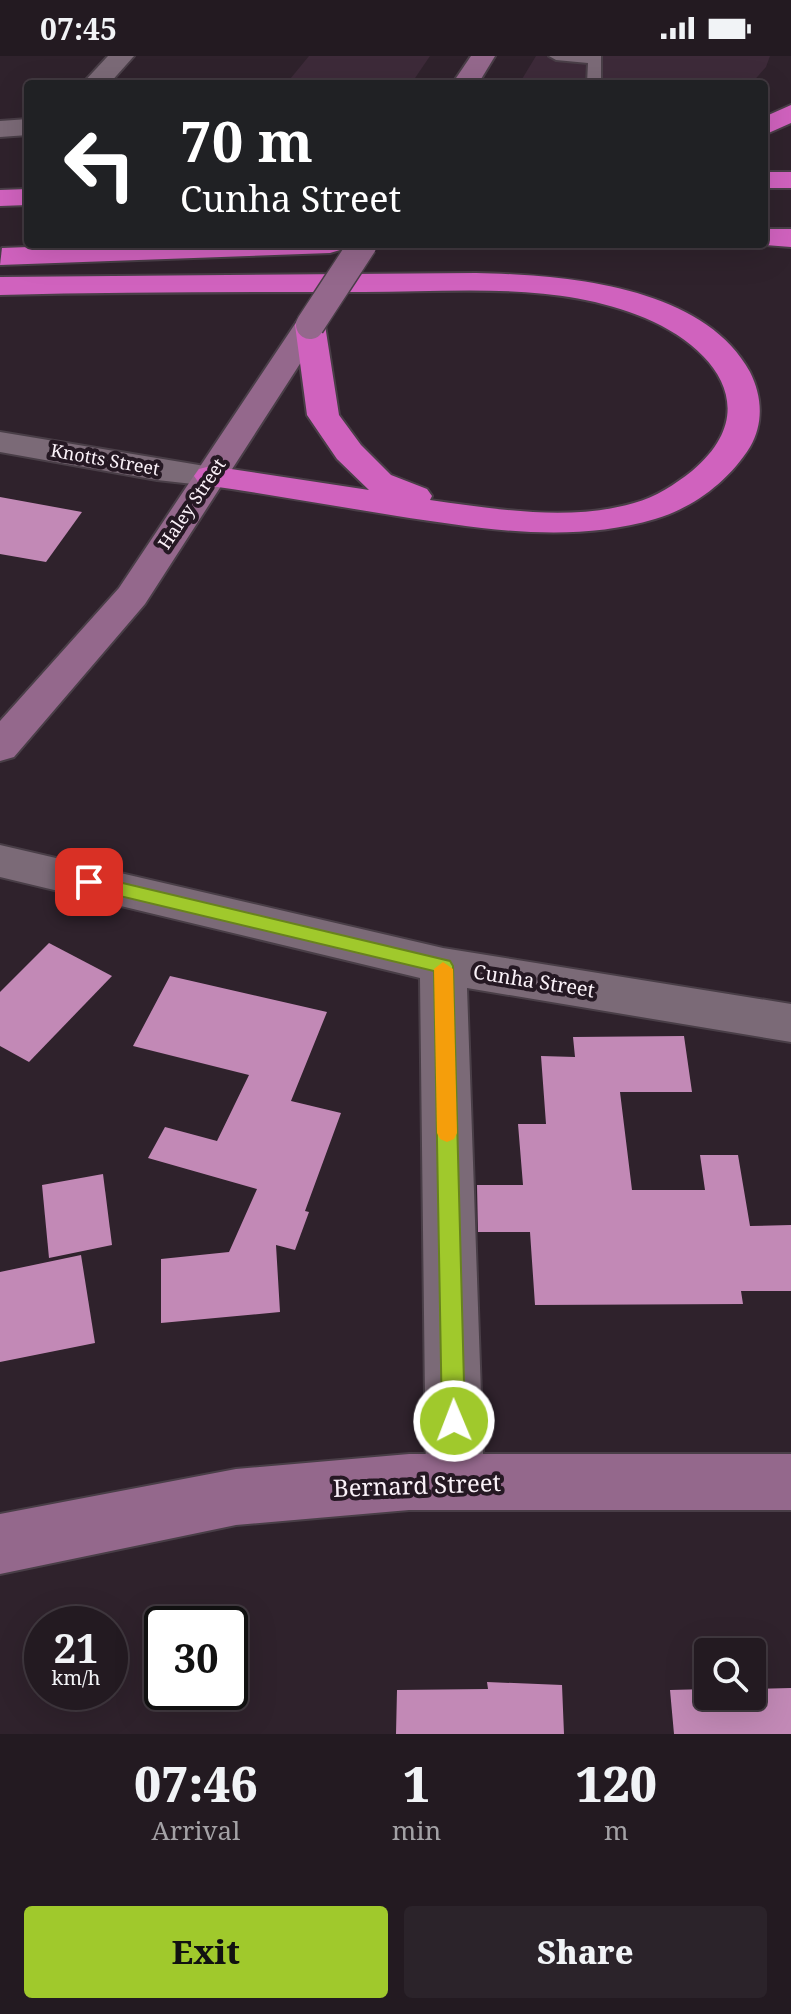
<!DOCTYPE html>
<style>
:root{--surface:#231a21;--page:#2b232a;--text:#f1f3f6;--muted:#a3a1a5;--line:#40383f;--accent:#a0c92c}
body{margin:0;font-family:"Noto Serif",serif;background:var(--page);color:var(--text);height:100vh;display:flex;flex-direction:column;font-size:30px;white-space:nowrap}
*{box-sizing:border-box;margin:0}
p{font-size:26px;color:var(--muted)}
.icon{flex:none;width:44px;height:44px;fill:none;stroke:currentColor;stroke-width:2;stroke-linecap:round;stroke-linejoin:round}
.map{position:relative;height:1678px;overflow:hidden}
.sheet{display:flex;flex-direction:column;background:var(--surface);flex:1}
.sheet>*{flex:none}
.banner{position:absolute;left:24px;top:24px;width:744px;height:168px;border-radius:8px;box-shadow:0 8px 32px #0002,0 0 0 2px var(--line);background:#202124;color:#fff;overflow:hidden}
.fabs{position:absolute;left:694px;top:1582px;display:grid;gap:16px}
.fabs a{display:grid;place-items:center;width:72px;height:72px;border-radius:8px;background:var(--surface);box-shadow:0 8px 32px #0002,0 0 0 2px var(--line);font-size:40px}
.speed{position:absolute;left:24px;top:1550px;display:flex;gap:16px;font-size:40px;font-weight:700;text-align:center}
.speed>*{display:grid;place-content:center;width:104px;height:104px;border-radius:50%;background:var(--surface);box-shadow:0 8px 32px #0002,0 0 0 2px var(--line);line-height:1}
.speed small{font-size:20px;font-weight:400}
.speed .limit{border:4px solid #111;border-radius:12px;background:#fff;color:#111}
.pin{position:absolute;display:grid;place-items:center;width:68px;height:68px;color:#fff;margin:-34px;border-radius:16px;box-shadow:0 4px 12px #0006}
.me{position:absolute;width:88px;margin:-44px;rotate:359deg;stroke-linejoin:round;filter:drop-shadow(0 0 6px #0008)}
.turn{display:flex;align-items:center;gap:28px;height:168px;padding:0 24px;font-size:36px}
.turn .icon{width:104px;height:104px;stroke-width:2.5}
.turn b{display:block;font-size:56px;line-height:68px}
.eta{display:flex;justify-content:space-evenly;align-items:center;height:136px;text-align:center}
.eta b{font-size:48px;font-weight:800;line-height:56px}
.button{display:flex;gap:16px;margin-top:auto;padding:16px 24px}
.button a{flex:1;height:92px;border-radius:8px;background:var(--accent);color:#111;font-size:32px;font-weight:800;line-height:92px;text-align:center}
.button a+a{background:var(--page);color:var(--text)}
.status{display:flex;justify-content:space-between;align-items:center;height:56px;padding:0 40px;background:var(--surface);direction:ltr}
.status svg{height:22px;fill:currentColor}
.map>svg:first-child{display:block}
.built{fill:#3d2a39}
.building{fill:#c289b6}
.lines{fill:none;stroke-linecap:round;stroke-linejoin:round}
.lane-casing{stroke:#493e47;stroke-width:4}
.street-casing{stroke:#493e47;stroke-width:4}
.secondary-casing{stroke:#493e47;stroke-width:4}
.highway-casing{stroke:#493e47;stroke-width:4}
.lane{fill:#7b6a77;fill-rule:evenodd}
.street{fill:#7b6a77;fill-rule:evenodd}
.secondary{fill:#94688c;fill-rule:evenodd}
.highway{fill:#d062be;fill-rule:evenodd}
.secondary-bridge-casing{stroke:#493e47;stroke-width:31;stroke-linecap:butt}
.secondary-bridge{stroke:#94688c;stroke-width:28}
.route{fill:#a0c92c;stroke:#68831d;stroke-width:2}
.slow{fill:#f59e0b}
.labels{text-anchor:middle;stroke-width:8;stroke-linejoin:round;paint-order:stroke}
.far-street-label{font-size:18px;fill:#faf1f8;stroke:#251823}
.street-label{font-size:20px;fill:#faf1f8;stroke:#251823}
.near-street-label{font-size:24px;fill:#faf1f8;stroke:#251823}
</style>
<div class="status"><b>07:45</b><svg viewBox="0 0 49 12"><path d="M0 12V9h3v3zM5 12V6h3v6zM10 12V3h3v9zM15 12V0h3v12zM26 1h20v11H26zM47 4h2v5h-2z"/></svg></div>
<div class="map">
<svg width="791" height="1678" viewBox="0 0 791 1678">
<rect width="100%" height="100%" fill="#2f222c"/>
<!-- built -->
<g class="built">
<path d="M 309,0 L 430,0 L 411,28 L 286,28 Z"/>
<path d="M 536,0 L 770,0 L 766,11 L 751,28 L 519,28 Z"/>
</g>
<!-- building -->
<g class="building">
<path d="M 0,441 L 82,456 L 46,506 L 0,498 Z"/>
<path d="M 49,887 L 112,920 L 29,1006 L 0,990 L 0,936 Z"/>
<path d="M 170,920 L 327,956 L 291,1045 L 341,1057 L 305,1155 L 309,1156 L 295,1194 L 276,1189 L 280,1256 L 161,1267 L 161,1203 L 229,1196 L 257,1133 L 148,1102 L 165,1071 L 217,1085 L 249,1019 L 133,990 Z"/>
<path d="M 684,980 L 692,1036 L 620,1036 L 632,1134 L 705,1134 L 700,1099 L 738,1099 L 750,1170 L 791,1169 L 791,1235 L 741,1235 L 743,1248 L 535,1249 L 530,1176 L 478,1176 L 477,1129 L 523,1129 L 518,1068 L 546,1068 L 541,1000 L 575,1001 L 573,981 Z"/>
<path d="M 103,1118 L 112,1189 L 49,1202 L 42,1129 Z"/>
<path d="M 81,1199 L 95,1287 L 0,1306 L 0,1216 Z"/>
<path d="M 487,1626 L 562,1629 L 564,1678 L 396,1678 L 397,1634 L 488,1633 Z"/>
<path d="M 791,1632 L 791,1678 L 674,1678 L 670,1634 L 708,1633 L 708,1640 L 752,1640 L 752,1633 Z"/>
</g>
<g class="lines">
<defs>
<path id="lane" d="M 549,0 L 601,0 L 601,28 L 587,28 L 588,7 L 556,4 Z"/>
<g id="street">
<path d="M 108,0 L 134,0 L 109,28 L 82,28 Z"/>
<path d="M 28,63 L 28,79 L 0,81 L 0,65 Z"/>
<path d="M 0,376 L 223,413 L 228,420 L 223,427 L 211,430 L 157,424 L 0,396 Z"/>
<path d="M 0,789 L 443,892 L 791,948 L 791,986 L 467,932 L 484,1426 L 475,1446 L 455,1454 L 435,1446 L 426,1426 L 420,922 L 0,821 Z"/>
</g>
<g id="secondary">
<path d="M 471,0 L 495,0 L 478,28 L 452,28 Z"/>
<path d="M 310,260 L 321,262 L 325,269 L 145,548 L 14,701 L 0,705 L 0,665 L 119,532 L 299,262 Z"/>
<path d="M 409,1398 L 791,1398 L 791,1454 L 409,1454 L 236,1469 L 0,1518 L 0,1458 L 236,1413 Z"/>
</g>
<g id="highway">
<path d="M 791,49 L 791,67 L 764,79 L 764,61 Z"/>
<rect x="764" y="116" width="27" height="16"/>
<path d="M 28,133 L 28,149 L 0,150 L 0,134 Z"/>
<path d="M 764,173 L 791,173 L 791,191 L 754,188 L 764,188 Z"/>
<path d="M 110,188 L 344,188 L 340,194 L 330,197 L 0,209 L 2,192 Z"/>
<path d="M 476,217 C 563,219 703,229 750,316 C 762,340 764,367 750,391 C 729,425 693,452 655,463 C 570,488 483,473 397,460 C 335,450 273,439 211,430 L 199,427 L 194,420 L 199,413 L 211,410 L 369,434 L 337,403 L 307,359 L 295,269 L 299,262 L 310,260 L 321,262 L 325,269 L 339,359 L 361,389 L 391,419 L 427,433 L 432,440 L 430,444 C 495,453 569,466 634,447 C 656,441 674,429 692,415 C 765,354 714,291 645,262 C 557,225 456,236 363,236 C 242,236 121,236 0,239 L 0,221 Z"/>
</g>
</defs>
<!-- lane casing -->
<use href="#lane" class="lane-casing"/>
<!-- street casing -->
<use href="#street" class="street-casing"/>
<!-- secondary casing -->
<use href="#secondary" class="secondary-casing"/>
<!-- highway casing -->
<use href="#highway" class="highway-casing"/>
<!-- lane -->
<use href="#lane" class="lane"/>
<!-- street -->
<use href="#street" class="street"/>
<!-- secondary -->
<use href="#secondary" class="secondary"/>
<!-- highway -->
<use href="#highway" class="highway"/>
<defs>
<path id="secondary-bridge" d="M 310,269 L 363,188"/>
</defs>
<!-- secondary-bridge casing -->
<use href="#secondary-bridge" class="secondary-bridge-casing"/>
<!-- secondary-bridge -->
<use href="#secondary-bridge" class="secondary-bridge"/>
</g>
<!-- route -->
<path class="route" d="M 89,819 L 450,905 L 453,910 L 465,1365 L 462,1373 L 454,1376 L 445,1373 L 442,1365 L 434,915 L 82,831 L 80,826 L 82,821 Z"/>
<!-- slow -->
<path class="slow" d="M 443,906 L 453,913 L 457,1077 L 454,1083 L 447,1086 L 440,1083 L 437,1077 L 434,913 Z"/>
<g class="labels">
<!-- far-street labels -->
<g class="far-street-label">
<text transform="translate(105 404) rotate(10)" y="6">Knotts Street</text>
<text transform="translate(192 448) rotate(-56)" y="6">Haley Street</text>
</g>
<!-- street labels -->
<g class="street-label">
<text transform="translate(534 925) rotate(9)" y="7">Cunha Street</text>
</g>
<!-- near-street labels -->
<g class="near-street-label">
<text transform="translate(417 1430) rotate(-2)" y="8">Bernard Street</text>
</g>
</g>
</svg>
<div class="fabs">
<a><svg class="icon" aria-label="search" viewBox="0 0 24 24"><circle cx="10" cy="10" r="6"/><path d="M15 15l6 6"/></svg></a>
</div>
<div class="speed"><div>21<small>km/h</small></div><div class="limit">30</div></div>
<div class="pin" style="left:89px;top:826px;background:#d93025"><svg class="icon" aria-label="arrive" viewBox="0 0 24 24"><path d="M6 21V4h12l-3 4 3 4H6"/></svg></div>
<svg class="me" style="left:454px;top:1365px" viewBox="-20 -20 40 40"><circle r="17" fill="#a0c92c" stroke="#fff" stroke-width="3"/><path d="M0-11L8 9 0 5-8 9z" fill="#fff"/></svg>
<div class="banner">
<div class="turn"><svg class="icon" aria-label="left" viewBox="0 0 24 24"><path d="M17 20v-9H6M10 6l-5 5 5 5"/></svg><div><b>70 m</b>Cunha Street</div></div>
</div>
</div>
<section class="sheet">
<div class="eta">
<div><b>07:46</b><p>Arrival</p></div>
<div><b>1</b><p>min</p></div>
<div><b>120</b><p>m</p></div>
</div>
<div class="button"><a>Exit</a><a>Share</a></div>
</section>
